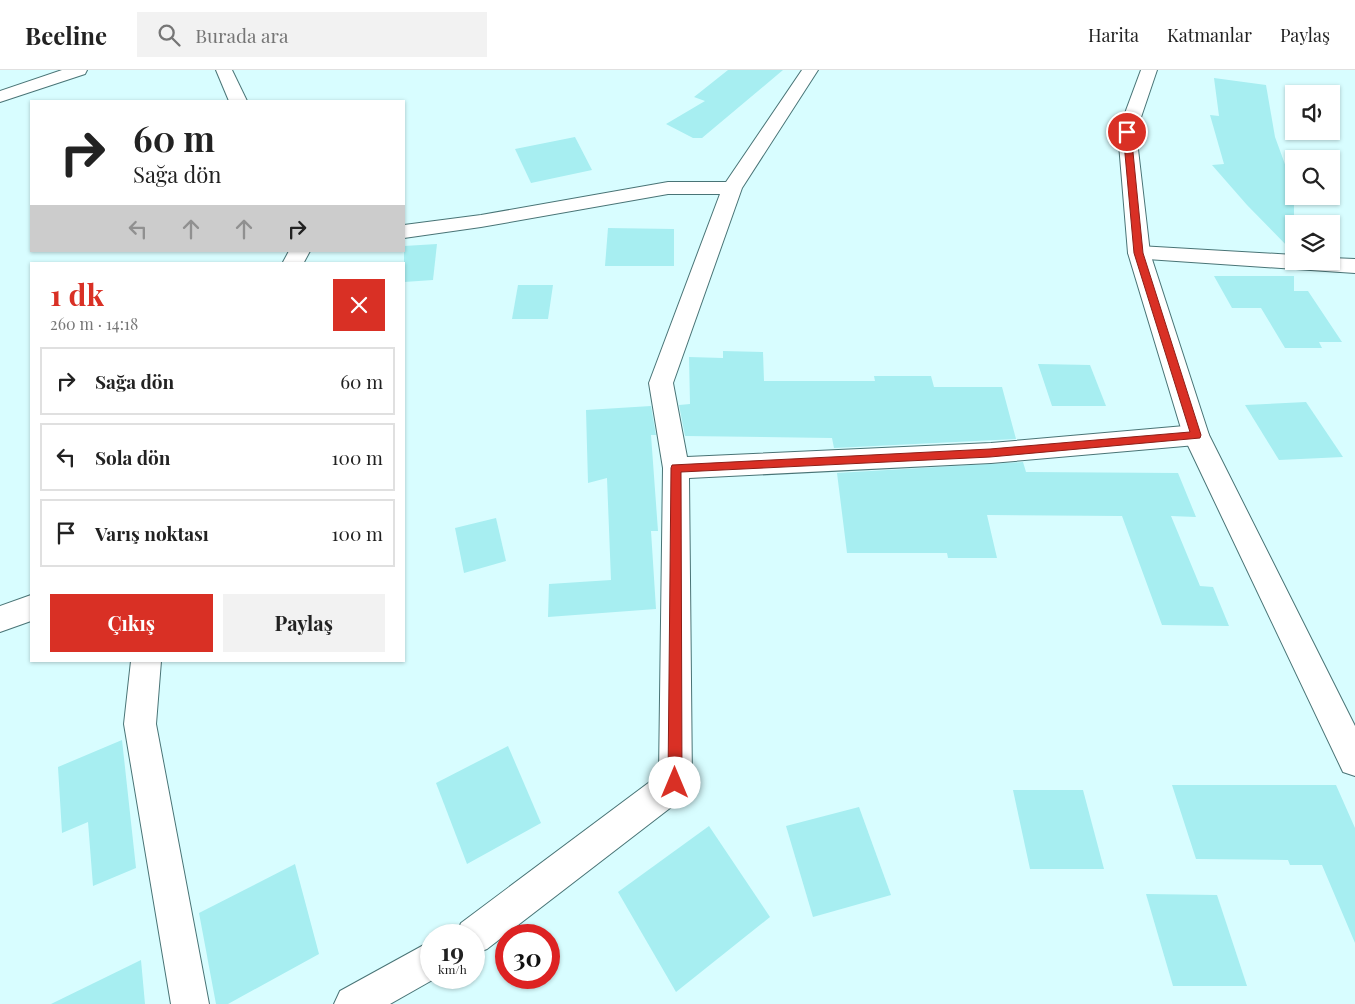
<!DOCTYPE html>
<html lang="tr">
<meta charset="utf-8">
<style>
:root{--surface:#fff;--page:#f2f2f2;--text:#222;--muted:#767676;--line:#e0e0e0;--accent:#d93025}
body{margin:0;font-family:"Playfair Display",serif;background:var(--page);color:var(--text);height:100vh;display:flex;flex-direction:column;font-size:19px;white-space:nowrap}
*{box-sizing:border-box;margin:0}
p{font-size:16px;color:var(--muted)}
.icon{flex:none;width:28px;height:28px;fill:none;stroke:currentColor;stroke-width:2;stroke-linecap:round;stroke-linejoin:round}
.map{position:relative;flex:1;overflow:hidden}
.drawer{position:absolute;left:30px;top:192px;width:375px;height:400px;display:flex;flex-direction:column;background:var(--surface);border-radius:0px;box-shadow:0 1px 4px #0004}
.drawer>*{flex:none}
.top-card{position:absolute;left:30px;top:30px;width:375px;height:152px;border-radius:0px;box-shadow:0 1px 4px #0004;background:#fff;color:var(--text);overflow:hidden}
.controls{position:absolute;left:1285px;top:15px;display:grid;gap:10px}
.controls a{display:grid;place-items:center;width:55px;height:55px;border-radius:0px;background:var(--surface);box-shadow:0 1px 4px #0004;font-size:25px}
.speed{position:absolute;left:420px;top:854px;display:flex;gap:10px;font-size:25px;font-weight:700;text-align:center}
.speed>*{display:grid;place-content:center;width:65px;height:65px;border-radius:50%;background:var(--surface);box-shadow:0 1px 4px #0004;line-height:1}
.speed small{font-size:12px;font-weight:400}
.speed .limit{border:8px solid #d22;background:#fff;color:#111}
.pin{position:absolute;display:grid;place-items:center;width:42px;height:42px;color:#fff;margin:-21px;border:2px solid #fff;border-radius:50%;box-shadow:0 1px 5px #0007}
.me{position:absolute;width:55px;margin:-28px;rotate:0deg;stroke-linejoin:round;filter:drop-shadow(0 0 4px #0008)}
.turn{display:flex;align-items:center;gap:18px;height:105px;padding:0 20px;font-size:22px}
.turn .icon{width:65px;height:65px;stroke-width:2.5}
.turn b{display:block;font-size:35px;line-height:42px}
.lanes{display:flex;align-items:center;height:48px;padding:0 20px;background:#0003;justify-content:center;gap:25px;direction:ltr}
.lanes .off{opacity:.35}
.round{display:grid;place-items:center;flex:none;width:52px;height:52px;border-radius:0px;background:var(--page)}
.overview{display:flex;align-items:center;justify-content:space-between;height:85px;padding:0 20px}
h1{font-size:30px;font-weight:700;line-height:38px;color:var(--accent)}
.cta{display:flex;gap:10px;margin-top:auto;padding:10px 20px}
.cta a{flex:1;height:58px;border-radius:0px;background:var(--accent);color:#fff;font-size:20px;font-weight:700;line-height:58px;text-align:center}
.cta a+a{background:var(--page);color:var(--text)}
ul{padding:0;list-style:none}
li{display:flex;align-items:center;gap:15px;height:68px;margin:0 10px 8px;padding:0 10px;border:2px solid var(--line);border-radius:0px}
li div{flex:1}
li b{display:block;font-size:19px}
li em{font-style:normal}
header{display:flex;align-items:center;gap:30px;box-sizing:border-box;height:70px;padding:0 25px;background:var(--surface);border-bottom:1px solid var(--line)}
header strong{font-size:24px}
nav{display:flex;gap:28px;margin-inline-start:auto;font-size:18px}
.search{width:350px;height:45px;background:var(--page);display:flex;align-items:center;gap:12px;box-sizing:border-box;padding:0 18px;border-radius:0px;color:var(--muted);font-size:19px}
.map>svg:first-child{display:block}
.building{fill:#a7eef1}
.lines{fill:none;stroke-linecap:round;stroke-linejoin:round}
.street-casing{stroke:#497476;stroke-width:2}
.secondary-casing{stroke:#497476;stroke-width:2}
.street{fill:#fff;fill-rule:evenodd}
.secondary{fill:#fff;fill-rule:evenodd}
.route{fill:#d93025;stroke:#8d1f18}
</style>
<header>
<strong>Beeline</strong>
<div class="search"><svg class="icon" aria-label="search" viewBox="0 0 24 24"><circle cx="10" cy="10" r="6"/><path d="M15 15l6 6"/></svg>Burada ara</div>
<nav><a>Harita</a><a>Katmanlar</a><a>Paylaş</a></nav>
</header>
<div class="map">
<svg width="1355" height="934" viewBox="0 0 1355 934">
<rect width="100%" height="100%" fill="#d8fdff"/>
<!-- building -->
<g class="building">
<path d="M 728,0 L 783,0 L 702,68 L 693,68 L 666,54 L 705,31 L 694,27 Z"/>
<path d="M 1214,8 L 1266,15 L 1275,67 L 1294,119 L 1294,183 L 1247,135 L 1212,95 L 1224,94 L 1210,45 L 1219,46 Z"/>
<path d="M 575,67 L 592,100 L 531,113 L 515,79 Z"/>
<path d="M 608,158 L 674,159 L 674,196 L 605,196 Z"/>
<path d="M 437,174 L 433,210 L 404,212 L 404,176 Z"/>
<path d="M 1214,206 L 1294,206 L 1294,221 L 1308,221 L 1342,272 L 1319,272 L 1322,278 L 1285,278 L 1261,238 L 1232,238 Z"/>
<path d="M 518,215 L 553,215 L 548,249 L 512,249 Z"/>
<path d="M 723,281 L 763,282 L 764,311 L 875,311 L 874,306 L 931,306 L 934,317 L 1002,317 L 1016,369 L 834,378 L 832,368 L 685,366 L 679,335 L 690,334 L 689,287 L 723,288 Z"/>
<path d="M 1038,294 L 1090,295 L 1106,336 L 1052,336 Z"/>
<path d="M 1306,332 L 1343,387 L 1279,390 L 1245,335 Z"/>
<path d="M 651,336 L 656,365 L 651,365 L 658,461 L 651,461 L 656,539 L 548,547 L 549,514 L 611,510 L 607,408 L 588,413 L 586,340 Z"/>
<path d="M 1023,392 L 1026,402 L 1178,403 L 1196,447 L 1171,446 L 1200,516 L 1213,517 L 1229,556 L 1162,555 L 1122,446 L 987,445 L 997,488 L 948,488 L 947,483 L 847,483 L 837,403 Z"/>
<path d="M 496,448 L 506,491 L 464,503 L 455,458 Z"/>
<path d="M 122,670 L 136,798 L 93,816 L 88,752 L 62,763 L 58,697 Z"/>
<path d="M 508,676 L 541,753 L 467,794 L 436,713 Z"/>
<path d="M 1172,715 L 1336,715 L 1355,758 L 1355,873 L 1322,795 L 1290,795 L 1288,790 L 1196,789 Z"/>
<path d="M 1013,720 L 1083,720 L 1104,799 L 1030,799 Z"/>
<path d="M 859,737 L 891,825 L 813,847 L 786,756 Z"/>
<path d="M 709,756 L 770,847 L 676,922 L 618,822 Z"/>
<path d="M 295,794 L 319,884 L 228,934 L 216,934 L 199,843 Z"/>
<path d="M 1146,824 L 1217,825 L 1247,916 L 1173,916 Z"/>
<path d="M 141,890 L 145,934 L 51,934 Z"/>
</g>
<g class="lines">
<defs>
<g id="street">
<path d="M 62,0 L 87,0 L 85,4 L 0,32 L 0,21 Z"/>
<path d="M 216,0 L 232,0 L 247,31 L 229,31 Z"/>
<path d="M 802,0 L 818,0 L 742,118 L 673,313 L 687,387 L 991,373 L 1196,355 L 1205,358 L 1209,365 L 1205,372 L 1196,375 L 991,393 L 689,408 L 692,713 L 687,725 L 487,879 L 474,884 L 474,865 L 456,865 L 461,853 L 659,705 L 663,398 L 649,313 L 720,124 L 668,124 L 481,157 L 404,168 L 404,155 L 481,145 L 668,112 L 726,112 Z"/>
<path d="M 1139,176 L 1294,185 L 1294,191 L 1331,191 L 1331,188 L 1355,189 L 1355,203 L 1132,188 L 1128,183 L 1132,178 Z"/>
<path d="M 289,181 L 310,181 L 303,194 L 282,194 Z"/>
<path d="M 31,525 L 31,551 L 0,562 L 0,536 Z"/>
<path d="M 131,591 L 161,591 L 156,654 L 209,934 L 171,934 L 124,654 Z"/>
<path d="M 431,871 L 431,908 L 436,908 L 390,934 L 334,934 L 340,921 Z"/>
</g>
<path id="secondary" d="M 1141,0 L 1157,0 L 1136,62 L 1150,183 L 1209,365 L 1355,656 L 1355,706 L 1343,702 L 1183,365 L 1128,183 L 1118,62 Z"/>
</defs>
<!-- street casing -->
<use href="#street" class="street-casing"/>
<!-- secondary casing -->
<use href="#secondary" class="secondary-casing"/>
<!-- street -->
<use href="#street" class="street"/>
<!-- secondary -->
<use href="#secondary" class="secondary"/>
</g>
<!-- route -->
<path class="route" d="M 1127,60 L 1131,62 L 1143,183 L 1201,365 L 1200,368 L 990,387 L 681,402 L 682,713 L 680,718 L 675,720 L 670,718 L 668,713 L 671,398 L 672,395 L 990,379 L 1190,362 L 1134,183 L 1123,62 Z"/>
</svg>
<div class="controls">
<a><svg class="icon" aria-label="sound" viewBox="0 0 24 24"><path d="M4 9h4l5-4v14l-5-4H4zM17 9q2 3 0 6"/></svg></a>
<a><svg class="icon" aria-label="search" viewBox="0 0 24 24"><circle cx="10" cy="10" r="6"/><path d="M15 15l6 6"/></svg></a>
<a><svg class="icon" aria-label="layers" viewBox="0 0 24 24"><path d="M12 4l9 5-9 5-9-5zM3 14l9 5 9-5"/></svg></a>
</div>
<div class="speed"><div>19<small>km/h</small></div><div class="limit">30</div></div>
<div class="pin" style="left:1127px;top:62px;background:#d93025"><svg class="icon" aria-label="arrive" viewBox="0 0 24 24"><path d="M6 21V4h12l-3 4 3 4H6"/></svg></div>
<svg class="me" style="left:675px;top:713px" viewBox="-20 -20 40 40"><circle r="19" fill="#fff"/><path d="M0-13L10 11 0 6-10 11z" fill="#d93025"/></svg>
<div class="top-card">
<div class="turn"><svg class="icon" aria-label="right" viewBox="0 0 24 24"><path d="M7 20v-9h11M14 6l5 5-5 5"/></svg><div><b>60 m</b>Sağa dön</div></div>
<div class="lanes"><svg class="icon off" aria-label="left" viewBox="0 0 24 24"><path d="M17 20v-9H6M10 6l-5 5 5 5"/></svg><svg class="icon off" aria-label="ahead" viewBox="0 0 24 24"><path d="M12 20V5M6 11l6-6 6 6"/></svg><svg class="icon off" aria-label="ahead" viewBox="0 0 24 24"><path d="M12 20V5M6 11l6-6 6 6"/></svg><svg class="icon" aria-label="right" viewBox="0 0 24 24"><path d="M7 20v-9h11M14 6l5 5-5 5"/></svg></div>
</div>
<section class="drawer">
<div class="overview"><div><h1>1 dk</h1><p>260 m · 14:18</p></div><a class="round" style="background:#d93025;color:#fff"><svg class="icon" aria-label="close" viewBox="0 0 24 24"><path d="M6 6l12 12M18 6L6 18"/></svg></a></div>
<ul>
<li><svg class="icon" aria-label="right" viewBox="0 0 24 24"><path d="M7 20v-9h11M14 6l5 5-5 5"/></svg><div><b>Sağa dön</b></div><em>60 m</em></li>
<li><svg class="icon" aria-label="left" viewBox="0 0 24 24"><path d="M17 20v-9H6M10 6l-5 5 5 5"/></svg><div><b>Sola dön</b></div><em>100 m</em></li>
<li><svg class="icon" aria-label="arrive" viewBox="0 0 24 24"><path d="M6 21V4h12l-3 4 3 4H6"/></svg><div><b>Varış noktası</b></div><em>100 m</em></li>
</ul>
<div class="cta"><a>Çıkış</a><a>Paylaş</a></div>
</section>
</div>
